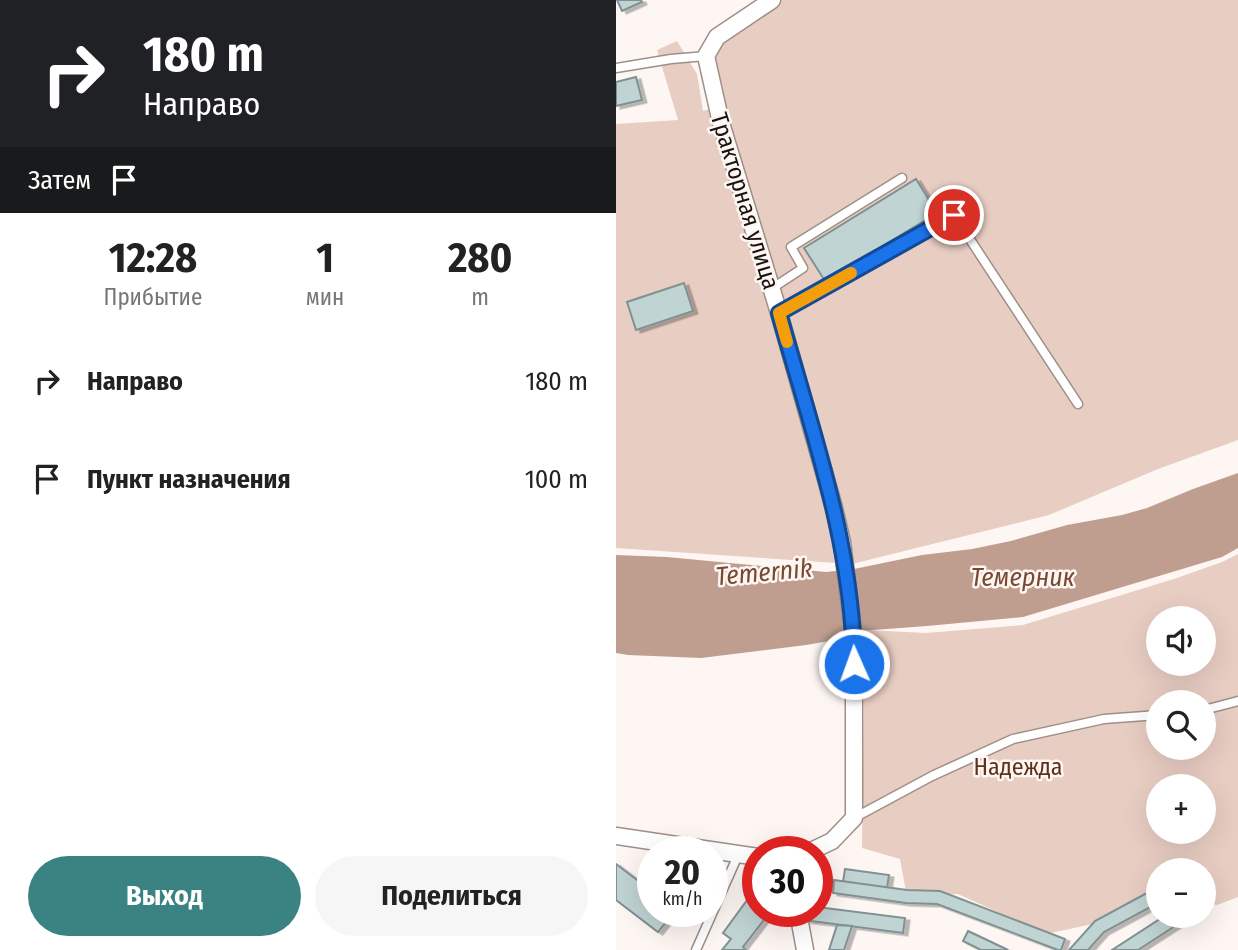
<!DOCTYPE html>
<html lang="ru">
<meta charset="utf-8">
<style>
:root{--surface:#fff;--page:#f6f6f6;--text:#222;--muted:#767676;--accent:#3b8383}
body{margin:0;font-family:"Fira Sans Condensed",sans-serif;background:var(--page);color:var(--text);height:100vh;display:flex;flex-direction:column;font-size:26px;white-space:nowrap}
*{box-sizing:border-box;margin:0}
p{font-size:23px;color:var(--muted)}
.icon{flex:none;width:38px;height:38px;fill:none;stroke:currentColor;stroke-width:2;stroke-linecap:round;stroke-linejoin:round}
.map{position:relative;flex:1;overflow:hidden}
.sheet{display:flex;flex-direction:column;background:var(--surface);width:616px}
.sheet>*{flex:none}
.banner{background:#202124;color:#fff;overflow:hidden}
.fabs{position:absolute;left:530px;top:606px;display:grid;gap:14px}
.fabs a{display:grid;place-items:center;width:70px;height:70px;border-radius:50%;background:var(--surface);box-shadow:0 7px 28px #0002;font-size:35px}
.speed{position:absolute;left:21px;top:836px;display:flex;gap:14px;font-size:35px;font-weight:700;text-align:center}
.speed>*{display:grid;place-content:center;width:91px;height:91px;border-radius:50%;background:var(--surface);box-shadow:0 7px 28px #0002;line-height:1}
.speed small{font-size:18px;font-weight:400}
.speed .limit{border:10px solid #d22;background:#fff;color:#111}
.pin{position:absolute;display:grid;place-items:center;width:60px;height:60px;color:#fff;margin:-30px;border:4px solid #fff;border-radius:50%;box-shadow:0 2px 7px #0007}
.me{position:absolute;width:77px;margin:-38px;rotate:358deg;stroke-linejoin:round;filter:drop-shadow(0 0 5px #0008)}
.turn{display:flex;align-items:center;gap:24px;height:147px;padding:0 28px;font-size:32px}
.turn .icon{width:91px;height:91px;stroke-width:2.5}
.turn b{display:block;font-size:49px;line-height:60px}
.then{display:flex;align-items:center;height:66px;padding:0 28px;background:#0003;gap:14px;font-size:26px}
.eta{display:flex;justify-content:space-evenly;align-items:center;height:119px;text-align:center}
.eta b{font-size:42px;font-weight:700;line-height:49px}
.button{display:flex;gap:14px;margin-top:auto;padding:14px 28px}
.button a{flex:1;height:80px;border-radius:42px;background:var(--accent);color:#fff;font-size:28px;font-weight:700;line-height:80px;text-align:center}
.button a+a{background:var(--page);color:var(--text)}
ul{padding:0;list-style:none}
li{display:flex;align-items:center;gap:21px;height:98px;padding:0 28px}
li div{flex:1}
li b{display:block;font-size:26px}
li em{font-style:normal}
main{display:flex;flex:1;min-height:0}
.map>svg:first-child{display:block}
.green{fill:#e8cdc2;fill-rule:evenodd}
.water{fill:#bf9e90}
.building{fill:#c0d4d3;stroke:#7f9191;stroke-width:2;filter:url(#shadow)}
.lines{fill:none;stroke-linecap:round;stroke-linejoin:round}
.lane-casing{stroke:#9e8f88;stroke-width:11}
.street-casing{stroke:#9e8f88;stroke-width:19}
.lane{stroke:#fff;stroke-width:8}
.street{stroke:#fff;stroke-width:16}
.route-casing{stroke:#114b97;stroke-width:18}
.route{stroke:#1a73e8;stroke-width:12}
.slow{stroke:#f59e0b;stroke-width:12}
.labels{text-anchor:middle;stroke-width:5;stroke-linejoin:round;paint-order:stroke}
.street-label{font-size:24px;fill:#181310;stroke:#fdf6f3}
.park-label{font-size:24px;fill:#5e311c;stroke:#fdf6f3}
.water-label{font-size:26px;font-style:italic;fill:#794933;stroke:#fdf6f3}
</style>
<main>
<section class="sheet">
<div class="banner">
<div class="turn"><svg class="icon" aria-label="right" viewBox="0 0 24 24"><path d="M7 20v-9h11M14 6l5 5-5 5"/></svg><div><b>180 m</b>Направо</div></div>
<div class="then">Затем<svg class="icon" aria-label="arrive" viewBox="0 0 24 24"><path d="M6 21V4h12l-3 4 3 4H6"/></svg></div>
</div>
<div class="eta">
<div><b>12:28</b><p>Прибытие</p></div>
<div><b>1</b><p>мин</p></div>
<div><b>280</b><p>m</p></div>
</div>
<ul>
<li><svg class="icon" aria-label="right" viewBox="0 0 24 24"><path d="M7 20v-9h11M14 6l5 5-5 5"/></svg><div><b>Направо</b></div><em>180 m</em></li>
<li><svg class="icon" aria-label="arrive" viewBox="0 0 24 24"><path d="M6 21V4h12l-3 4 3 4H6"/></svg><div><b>Пункт назначения</b></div><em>100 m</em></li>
</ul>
<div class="button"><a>Выход</a><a>Поделиться</a></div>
</section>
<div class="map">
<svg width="622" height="950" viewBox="0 0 622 950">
<defs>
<filter id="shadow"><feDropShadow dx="4.5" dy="2.5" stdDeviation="0" flood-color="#0004"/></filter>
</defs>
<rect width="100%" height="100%" fill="#fdf6f3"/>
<!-- green -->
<g class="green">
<path d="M 166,0 L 622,0 L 622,440 L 542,469 L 433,515 L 236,564 L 0,548 L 0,124 L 62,120 L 41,50 L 61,41 L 81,74 L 87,111 L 108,105 L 98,54 L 120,29 Z"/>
<path d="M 622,554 L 622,897 L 601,905 L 588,903 L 588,870 L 542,870 L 542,896 L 486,922 L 430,934 L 342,894 L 291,897 L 284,859 L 246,848 L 249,630 L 310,633 L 407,625 L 558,579 L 606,562 ZM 542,618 L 588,618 L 588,663 L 542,663 ZM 542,702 L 588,702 L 588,747 L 542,747 ZM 542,786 L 588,786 L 588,831 L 542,831 Z"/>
</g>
<!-- water -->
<path class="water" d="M 622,473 L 622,548 L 606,557 L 407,617 L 311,626 L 244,631 L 225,639 L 190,645 L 85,658 L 12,655 L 0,653 L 0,555 L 51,557 L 210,572 L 238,569 L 306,555 L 356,549 L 395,541 L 451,525 L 506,515 L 531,508 L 577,489 Z"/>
<!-- building -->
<g class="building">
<path d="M 1,0 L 25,0 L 26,2 L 6,11 Z"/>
<path d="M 20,77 L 26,100 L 0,106 L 0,82 Z"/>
<path d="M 300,179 L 321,213 L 209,281 L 188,248 Z"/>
<path d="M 68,283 L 77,311 L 20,330 L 11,302 Z"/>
<path d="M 0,864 L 37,892 L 37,912 L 58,912 L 42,932 L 0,900 Z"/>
<path d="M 229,869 L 273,875 L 271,888 L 227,882 Z"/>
<path d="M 218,880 L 291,890 L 324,891 L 449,939 L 445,950 L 442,950 L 321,904 L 290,903 L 217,893 Z"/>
<path d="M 542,887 L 542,903 L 488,932 L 472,950 L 453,950 L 479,921 Z"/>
<path d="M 137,892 L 142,896 L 142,912 L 154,912 L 127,947 L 130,950 L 106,950 L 115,939 L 107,933 Z"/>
<path d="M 201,907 L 289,918 L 287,933 L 187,920 L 188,912 L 201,912 Z"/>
<path d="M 550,915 L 576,915 L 522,950 L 496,950 Z"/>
<path d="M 221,925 L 236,926 L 228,950 L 213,950 Z"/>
<path d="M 352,931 L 392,950 L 365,950 L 347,941 Z"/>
</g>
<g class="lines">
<defs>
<g id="lane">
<path d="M 0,68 L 55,59 L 90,56"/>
<path d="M 155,289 L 187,268 L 175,247 L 286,178"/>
<path d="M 163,313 L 338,215 L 462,404"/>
<path d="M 588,710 L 622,701"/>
<path d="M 238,818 L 316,776 L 397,739 L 488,719 L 542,715"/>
<path d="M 80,950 L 123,853"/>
</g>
<g id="street">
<path d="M 156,0 L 101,37 L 90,56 L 105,123 L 163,313 L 217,504 L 226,542 L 238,639 L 238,818 L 216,841 L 193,852"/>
<path d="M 0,836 L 142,857"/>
<path d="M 182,912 L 189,950"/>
</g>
</defs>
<!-- lane casing -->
<use href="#lane" class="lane-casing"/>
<!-- street casing -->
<use href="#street" class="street-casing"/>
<!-- lane -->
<use href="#lane" class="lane"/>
<!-- street -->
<use href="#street" class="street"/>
</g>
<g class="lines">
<defs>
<path id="route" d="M 238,664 C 237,544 195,428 163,313 L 338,215"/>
</defs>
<!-- route casing -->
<use href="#route" class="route-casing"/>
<!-- route -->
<use href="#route" class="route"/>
<!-- slow -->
<path class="slow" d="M 171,342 L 163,313 L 235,273"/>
</g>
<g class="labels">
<!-- street labels -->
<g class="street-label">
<text transform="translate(129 201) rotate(73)" y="8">Тракторная улица</text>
</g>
<!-- park labels -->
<g class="park-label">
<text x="402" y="775">Надежда</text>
</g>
<!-- water labels -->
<g class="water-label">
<text transform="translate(148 572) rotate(-5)" y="9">Temernik</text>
<text x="407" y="586">Темерник</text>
</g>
</g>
</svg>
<div class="fabs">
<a><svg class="icon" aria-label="sound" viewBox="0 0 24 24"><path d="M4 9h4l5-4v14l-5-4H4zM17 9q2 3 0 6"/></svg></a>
<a><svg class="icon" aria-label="search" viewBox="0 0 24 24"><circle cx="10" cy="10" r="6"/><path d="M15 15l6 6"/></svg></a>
<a>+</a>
<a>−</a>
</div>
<div class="speed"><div>20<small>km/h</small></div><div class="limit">30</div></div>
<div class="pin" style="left:338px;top:215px;background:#d93025"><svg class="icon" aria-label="arrive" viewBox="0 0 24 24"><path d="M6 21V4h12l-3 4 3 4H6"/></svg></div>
<svg class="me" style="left:238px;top:664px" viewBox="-20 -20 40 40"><circle r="17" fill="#1a73e8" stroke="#fff" stroke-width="3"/><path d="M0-11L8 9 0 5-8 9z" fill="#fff"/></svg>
</div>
</main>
